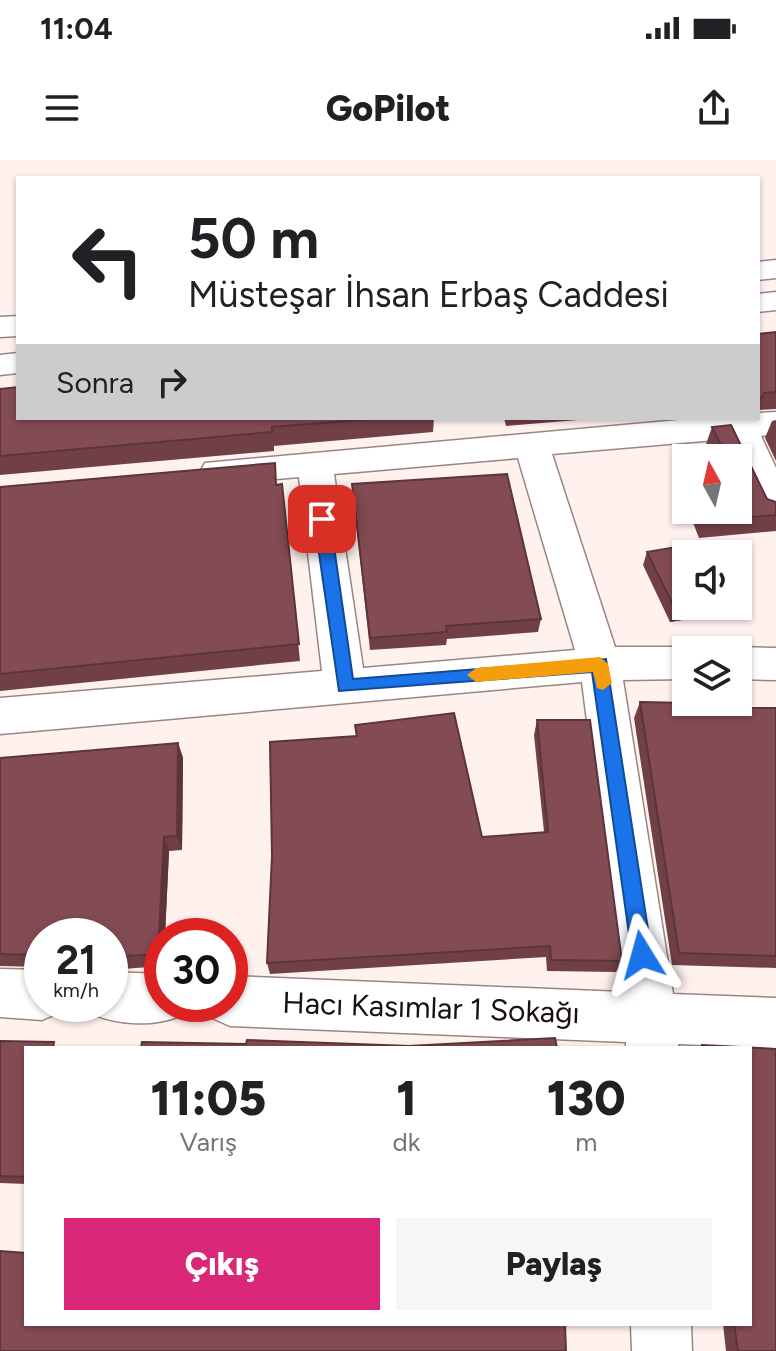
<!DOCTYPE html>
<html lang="tr">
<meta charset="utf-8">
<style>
:root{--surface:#fff;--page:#f6f6f6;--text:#202124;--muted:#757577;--accent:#db2777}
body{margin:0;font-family:Figtree,sans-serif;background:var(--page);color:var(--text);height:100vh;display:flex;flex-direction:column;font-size:30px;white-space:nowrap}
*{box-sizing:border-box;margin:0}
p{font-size:26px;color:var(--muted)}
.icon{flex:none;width:44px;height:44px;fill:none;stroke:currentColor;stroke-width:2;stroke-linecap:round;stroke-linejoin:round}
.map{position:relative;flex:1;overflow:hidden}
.panel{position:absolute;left:24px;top:886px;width:728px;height:280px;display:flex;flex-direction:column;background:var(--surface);border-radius:0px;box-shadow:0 2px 6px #0004}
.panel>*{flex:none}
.guide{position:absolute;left:16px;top:16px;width:744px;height:244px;border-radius:0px;box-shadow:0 2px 6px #0004;background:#fff;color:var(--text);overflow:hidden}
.needle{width:52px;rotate:352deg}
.tools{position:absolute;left:672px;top:284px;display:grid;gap:16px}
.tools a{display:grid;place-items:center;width:80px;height:80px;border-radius:0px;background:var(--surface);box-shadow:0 2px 6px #0004;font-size:40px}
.speed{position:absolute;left:24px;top:758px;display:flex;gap:16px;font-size:40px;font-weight:700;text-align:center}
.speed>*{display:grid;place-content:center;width:104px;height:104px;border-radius:50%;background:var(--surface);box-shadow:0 2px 6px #0004;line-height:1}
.speed small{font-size:20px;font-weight:400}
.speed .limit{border:12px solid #d22;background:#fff;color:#111}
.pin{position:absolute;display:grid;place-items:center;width:68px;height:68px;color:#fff;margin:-34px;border-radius:16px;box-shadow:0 4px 12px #0006}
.me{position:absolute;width:88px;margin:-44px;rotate:352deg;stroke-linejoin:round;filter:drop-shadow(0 0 6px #0008)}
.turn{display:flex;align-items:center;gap:28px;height:168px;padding:0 40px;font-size:36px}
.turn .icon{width:104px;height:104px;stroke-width:2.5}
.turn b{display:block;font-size:56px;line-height:68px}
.then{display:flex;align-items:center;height:76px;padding:0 40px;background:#0003;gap:16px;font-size:30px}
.eta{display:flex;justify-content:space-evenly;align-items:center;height:136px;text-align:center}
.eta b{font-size:48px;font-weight:800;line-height:56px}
.primary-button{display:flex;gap:16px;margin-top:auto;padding:16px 40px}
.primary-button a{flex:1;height:92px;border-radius:0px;background:var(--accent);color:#fff;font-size:32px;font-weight:800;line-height:92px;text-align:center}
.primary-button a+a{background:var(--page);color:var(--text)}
.status{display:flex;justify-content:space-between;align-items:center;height:56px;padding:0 40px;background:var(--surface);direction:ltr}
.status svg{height:22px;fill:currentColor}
header{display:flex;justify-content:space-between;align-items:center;height:104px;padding:0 40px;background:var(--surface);font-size:36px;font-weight:800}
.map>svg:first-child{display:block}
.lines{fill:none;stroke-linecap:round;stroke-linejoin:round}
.minor-casing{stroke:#9a8681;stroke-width:3}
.major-casing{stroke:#9a8681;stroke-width:3}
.minor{fill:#fff;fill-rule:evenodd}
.major{fill:#fff;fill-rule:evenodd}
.wall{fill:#714047}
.shaded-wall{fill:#5c343a}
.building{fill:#834b53;stroke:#5c343a;stroke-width:2}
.route{fill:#1a73e8;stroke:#114b97;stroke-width:2}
.slow{fill:#f59e0b}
.labels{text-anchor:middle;stroke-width:8;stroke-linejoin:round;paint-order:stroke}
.street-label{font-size:30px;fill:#191110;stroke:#fff}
</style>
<div class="status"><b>11:04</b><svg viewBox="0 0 49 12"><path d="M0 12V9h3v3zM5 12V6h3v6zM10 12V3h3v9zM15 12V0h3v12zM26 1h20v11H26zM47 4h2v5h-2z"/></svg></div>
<header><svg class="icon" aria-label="menu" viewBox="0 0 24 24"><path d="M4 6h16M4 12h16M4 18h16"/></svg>GoPilot<svg class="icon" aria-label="share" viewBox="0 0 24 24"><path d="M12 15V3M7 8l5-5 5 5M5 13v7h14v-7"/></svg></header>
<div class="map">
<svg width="776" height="1191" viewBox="0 0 776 1191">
<rect width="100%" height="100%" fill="#fff1ee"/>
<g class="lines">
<defs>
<g id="minor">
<path d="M 776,252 L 776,274 L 761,276 L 776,308 L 776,359 L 763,355 L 727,279 L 552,294 L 615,487 L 686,487 L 696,490 L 686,490 L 686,519 L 623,520 L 673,834 L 776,838 L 776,888 L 678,884 L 678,888 L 626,888 L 626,882 L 230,866 L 212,858 L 206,844 L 230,844 L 230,816 L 622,832 L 582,522 L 0,574 L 0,538 L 322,511 L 299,317 L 218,324 L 205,321 L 200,312 L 205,303 L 701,258 L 758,258 L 758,253 ZM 518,298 L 575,490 L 363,508 L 334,314 Z"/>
<path d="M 738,487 L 776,488 L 776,520 L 738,519 L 738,490 L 728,490 Z"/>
<path d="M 0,809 L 42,810 L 42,844 L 63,844 L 60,852 L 42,860 L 0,857 Z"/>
<path d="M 110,812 L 162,814 L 162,844 L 185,844 L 180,856 C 153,867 119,865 92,854 L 88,844 L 110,844 Z"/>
<path d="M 631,1164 L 691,1164 L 692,1191 L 632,1191 Z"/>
</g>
<g id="major">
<path d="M 776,100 L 776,118 L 758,120 L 758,102 Z"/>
<path d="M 776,132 L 776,150 L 758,152 L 758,134 Z"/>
<path d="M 18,156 L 18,176 L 0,177 L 0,157 Z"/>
<path d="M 18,193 L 18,213 L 0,215 L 0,195 Z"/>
</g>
</defs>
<!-- minor casing -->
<use href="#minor" class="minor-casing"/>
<!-- major casing -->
<use href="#major" class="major-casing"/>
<!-- minor -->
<use href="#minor" class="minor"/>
<!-- major -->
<use href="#major" class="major"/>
</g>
<!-- wall -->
<g class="wall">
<path d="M 776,172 L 776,249 L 758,250 L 758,174 Z"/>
<path d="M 0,229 L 18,258 L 434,258 L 433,272 L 274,286 L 274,291 L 0,315 Z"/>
<path d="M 504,258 L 603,258 L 506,266 Z"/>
<path d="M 776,260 L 776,301 L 765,278 L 772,261 Z"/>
<path d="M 712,267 L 767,339 L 776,342 L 776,371 L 699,378 L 688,350 L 738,350 L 686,298 L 686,346 L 672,310 L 677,293 L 709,290 L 706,284 Z"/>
<path d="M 282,324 L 300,501 L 0,531 L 0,327 Z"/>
<path d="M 352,324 L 541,459 L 538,472 L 447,479 L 446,485 L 370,490 Z"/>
<path d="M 647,392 L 706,456 L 670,462 L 643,405 Z"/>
<path d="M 640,542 L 745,548 L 776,548 L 776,808 L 672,805 L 634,558 Z"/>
<path d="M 537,560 L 622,801 L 616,812 L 547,811 L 546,797 L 270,814 L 267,803 L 356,576 L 355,565 L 482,677 L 544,672 L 534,575 Z"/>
<path d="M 178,583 L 183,598 L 182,690 L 169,691 L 165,776 L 162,776 L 162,806 L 110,810 L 110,776 L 42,776 L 42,809 L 40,807 L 0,806 L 0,598 Z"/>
<path d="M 0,881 L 26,888 L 26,1024 L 0,1023 Z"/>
<path d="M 702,885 L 776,889 L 776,1191 L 726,1191 L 723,1164 L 750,1164 L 750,888 L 699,888 Z"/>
</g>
<!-- shaded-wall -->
<g class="shaded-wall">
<path d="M 693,446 L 710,446 L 706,456 L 670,462 L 675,449 Z"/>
<path d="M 178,583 L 183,598 L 182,690 L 177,676 Z"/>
<path d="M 164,677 L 169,691 L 165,776 L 162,776 L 162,802 L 158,794 Z"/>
</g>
<!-- building -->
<g class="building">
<path d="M 776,172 L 776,232 L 764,233 L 761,238 L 758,238 L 758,174 Z"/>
<path d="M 18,227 L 18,258 L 384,258 L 272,267 L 272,272 L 0,296 L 0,229 Z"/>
<path d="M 731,265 L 767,339 L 776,342 L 776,355 L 705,361 L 700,350 L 738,350 L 738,298 L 686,298 L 686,316 L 677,293 L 723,289 L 712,267 Z"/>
<path d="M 275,303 L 276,325 L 282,324 L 299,484 L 0,514 L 0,327 Z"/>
<path d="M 507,314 L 541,459 L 446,466 L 447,472 L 370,478 L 352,324 Z"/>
<path d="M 682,386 L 686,394 L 686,446 L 693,446 L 675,449 L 647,392 Z"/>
<path d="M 640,542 L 744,544 L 745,548 L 776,548 L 776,796 L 679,793 Z"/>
<path d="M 454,553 L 482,677 L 548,672 L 537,560 L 590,560 L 622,801 L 551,800 L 550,786 L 267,803 L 272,696 L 270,582 L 357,576 L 355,565 Z"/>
<path d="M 178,583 L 177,676 L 164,677 L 158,794 L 110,797 L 110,776 L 42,776 L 42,801 L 36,802 L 33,795 L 0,794 L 0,598 Z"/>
<path d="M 555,878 L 557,888 L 141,888 L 142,882 L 246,884 L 247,880 L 409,886 Z"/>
<path d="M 0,881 L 54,882 L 53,888 L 26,888 L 26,1017 L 0,1016 Z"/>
<path d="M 702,885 L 776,889 L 776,1191 L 738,1191 L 734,1164 L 750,1164 L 750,888 L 702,888 Z"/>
<path d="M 0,1091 L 26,1093 L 26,1164 L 565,1164 L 566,1191 L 0,1191 Z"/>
</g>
<!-- route -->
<path class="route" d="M 322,354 L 330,359 L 353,519 L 606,499 L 652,795 L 649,801 L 642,804 L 635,801 L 632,795 L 592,512 L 339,531 L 314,359 Z"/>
<!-- slow -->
<path class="slow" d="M 600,497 L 608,504 L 612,523 L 603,530 L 597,528 L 593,512 L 476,522 L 467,515 L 476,508 Z"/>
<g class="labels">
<!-- street labels -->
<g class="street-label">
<text transform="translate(431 848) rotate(2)" y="10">Hacı Kasımlar 1 Sokağı</text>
</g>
</g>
</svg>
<div class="tools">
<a><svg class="needle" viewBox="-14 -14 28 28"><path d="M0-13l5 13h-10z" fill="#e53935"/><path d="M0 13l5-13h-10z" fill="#757577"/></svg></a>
<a><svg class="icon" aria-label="sound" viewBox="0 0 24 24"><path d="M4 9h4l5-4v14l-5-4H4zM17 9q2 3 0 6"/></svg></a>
<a><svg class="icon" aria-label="layers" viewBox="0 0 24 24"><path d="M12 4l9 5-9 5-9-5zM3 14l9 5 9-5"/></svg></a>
</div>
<div class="speed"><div>21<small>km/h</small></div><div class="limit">30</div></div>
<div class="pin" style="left:322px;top:359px;background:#d93025"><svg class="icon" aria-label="arrive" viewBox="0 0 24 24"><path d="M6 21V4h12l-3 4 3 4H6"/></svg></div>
<svg class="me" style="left:642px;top:795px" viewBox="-20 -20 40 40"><path d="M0-17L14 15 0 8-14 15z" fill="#1a73e8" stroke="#fff" stroke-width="4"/></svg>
<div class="guide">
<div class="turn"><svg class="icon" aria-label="left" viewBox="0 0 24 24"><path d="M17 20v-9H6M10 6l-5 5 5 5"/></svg><div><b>50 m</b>Müsteşar İhsan Erbaş Caddesi</div></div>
<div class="then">Sonra<svg class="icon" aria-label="right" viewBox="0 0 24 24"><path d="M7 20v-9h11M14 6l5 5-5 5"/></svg></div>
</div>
<section class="panel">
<div class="eta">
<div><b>11:05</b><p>Varış</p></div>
<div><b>1</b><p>dk</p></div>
<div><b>130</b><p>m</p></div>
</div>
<div class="primary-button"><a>Çıkış</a><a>Paylaş</a></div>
</section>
</div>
